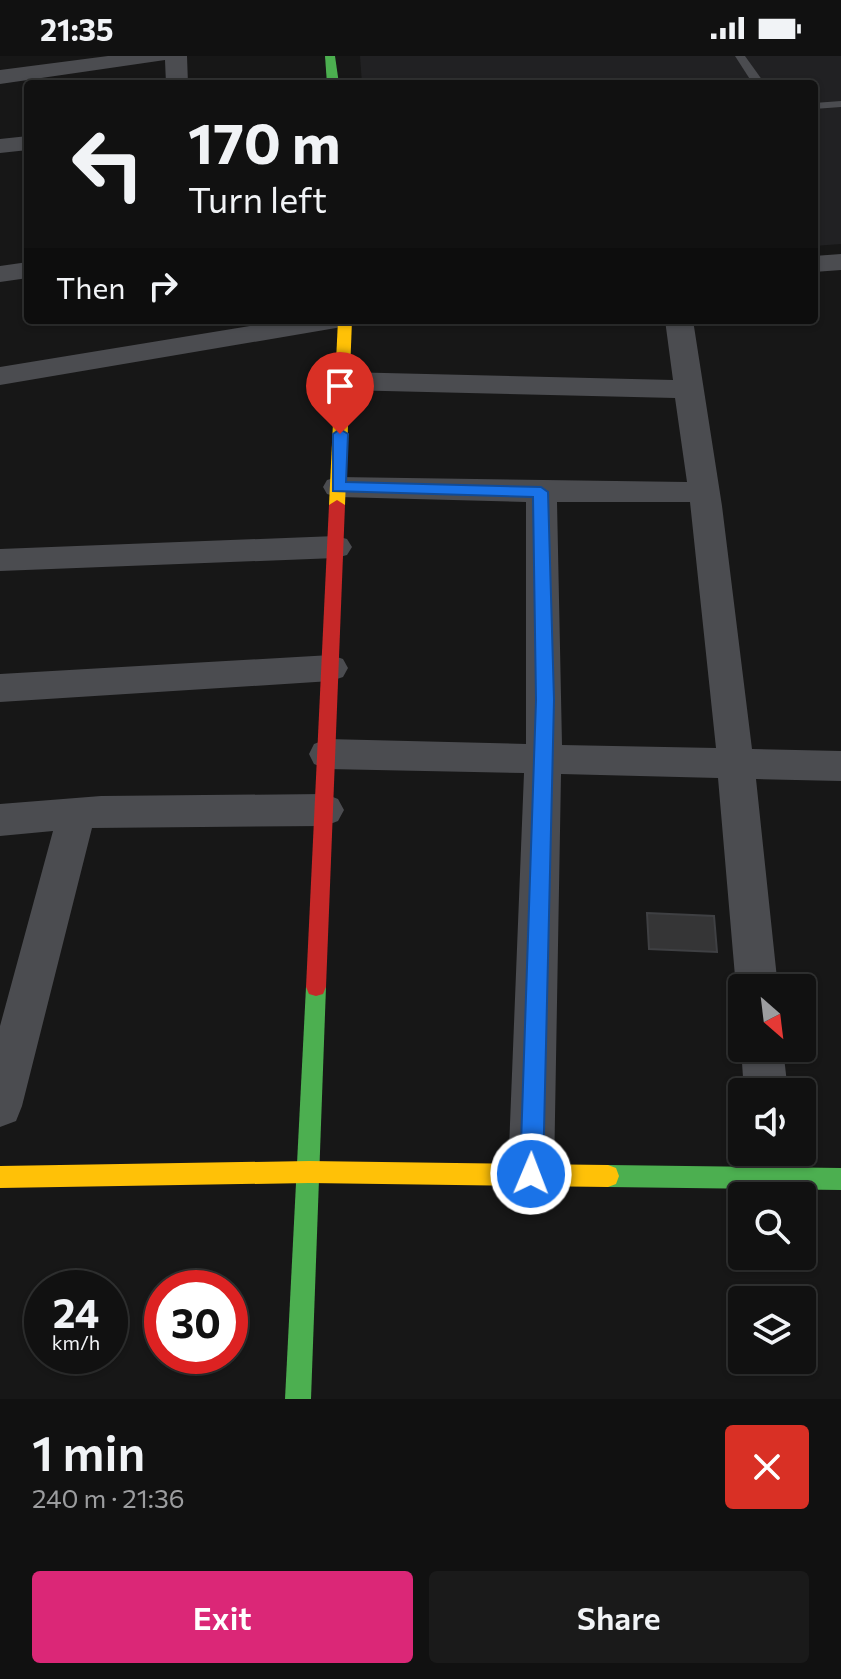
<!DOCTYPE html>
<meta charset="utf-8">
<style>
:root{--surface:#111;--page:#1a1a1a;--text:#f1f3f6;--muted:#9c9d9f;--line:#303131;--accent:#db2777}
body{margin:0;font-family:Commissioner,sans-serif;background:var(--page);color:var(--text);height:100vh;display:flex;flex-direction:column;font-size:30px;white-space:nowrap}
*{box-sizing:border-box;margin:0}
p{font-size:26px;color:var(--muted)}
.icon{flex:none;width:44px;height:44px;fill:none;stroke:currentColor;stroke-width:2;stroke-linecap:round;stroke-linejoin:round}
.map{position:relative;height:1343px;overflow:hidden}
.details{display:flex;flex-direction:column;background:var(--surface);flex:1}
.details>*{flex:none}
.hud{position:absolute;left:24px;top:24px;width:794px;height:244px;border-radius:8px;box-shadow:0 2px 6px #0004,0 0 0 2px var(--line);background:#111;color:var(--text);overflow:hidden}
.needle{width:52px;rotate:152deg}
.controls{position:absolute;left:728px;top:918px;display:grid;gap:16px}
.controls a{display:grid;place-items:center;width:88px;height:88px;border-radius:8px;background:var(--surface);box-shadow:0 2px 6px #0004,0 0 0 2px var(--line);font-size:40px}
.speed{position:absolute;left:24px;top:1214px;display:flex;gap:16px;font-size:40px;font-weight:700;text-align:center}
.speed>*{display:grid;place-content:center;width:104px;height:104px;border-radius:50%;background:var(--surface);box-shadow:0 2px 6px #0004,0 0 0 2px var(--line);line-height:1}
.speed small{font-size:20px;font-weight:400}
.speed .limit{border:12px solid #d22;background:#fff;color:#111}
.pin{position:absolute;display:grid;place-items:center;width:68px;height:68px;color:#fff;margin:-82px -34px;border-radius:50% 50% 50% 0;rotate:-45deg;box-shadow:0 0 8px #0007}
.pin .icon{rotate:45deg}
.me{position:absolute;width:88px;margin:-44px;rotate:1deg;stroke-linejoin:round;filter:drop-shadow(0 0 6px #0008)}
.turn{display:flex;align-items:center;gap:28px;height:168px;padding:0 32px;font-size:36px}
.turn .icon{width:104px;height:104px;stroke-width:2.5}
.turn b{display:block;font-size:56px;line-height:68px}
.then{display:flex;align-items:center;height:76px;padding:0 32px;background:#0003;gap:16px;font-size:30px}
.round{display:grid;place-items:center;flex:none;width:84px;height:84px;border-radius:8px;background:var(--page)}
.head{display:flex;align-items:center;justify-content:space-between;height:136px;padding:0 32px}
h1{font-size:48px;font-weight:600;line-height:60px}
.cta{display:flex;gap:16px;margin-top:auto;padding:16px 32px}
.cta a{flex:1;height:92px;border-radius:8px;background:var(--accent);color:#fff;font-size:32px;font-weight:600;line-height:92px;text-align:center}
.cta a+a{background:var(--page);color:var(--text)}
.status{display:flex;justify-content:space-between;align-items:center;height:56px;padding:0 40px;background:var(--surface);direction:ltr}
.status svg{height:22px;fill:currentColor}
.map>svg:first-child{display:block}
.built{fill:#212123}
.building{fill:#353536;stroke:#3f4043;stroke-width:2}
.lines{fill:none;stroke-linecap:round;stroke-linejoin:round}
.lane{fill:#4b4c50;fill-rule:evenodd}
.street{fill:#4b4c50;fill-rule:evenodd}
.fast{fill:#4caf50;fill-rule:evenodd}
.slow{fill:#ffc107;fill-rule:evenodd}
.jam{fill:#c62828;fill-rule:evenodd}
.route{fill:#1a73e8;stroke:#114b97;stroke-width:2}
</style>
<div class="status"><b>21:35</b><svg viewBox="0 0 49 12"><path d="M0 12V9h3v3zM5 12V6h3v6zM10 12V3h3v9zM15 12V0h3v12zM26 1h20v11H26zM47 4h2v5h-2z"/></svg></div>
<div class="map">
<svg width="841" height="1343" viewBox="0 0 841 1343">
<rect width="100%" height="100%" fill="#171717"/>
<!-- built -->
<path class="built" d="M 360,0 L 841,0 L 841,188 L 814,190 L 814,28 L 362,28 Z"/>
<!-- building -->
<path class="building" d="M 647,857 L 714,860 L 717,896 L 649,893 Z"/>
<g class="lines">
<!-- lane -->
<g class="lane">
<path d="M 735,0 L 745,0 L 765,28 L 753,28 Z"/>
<path d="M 841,45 L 841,51 L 814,53 L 814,47 Z"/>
</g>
<!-- street -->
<g class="street">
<path d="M 108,0 L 187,0 L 188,28 L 166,28 L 165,4 L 0,28 L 0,14 Z"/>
<path d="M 28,80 L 28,94 L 0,97 L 0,83 Z"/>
<path d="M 841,198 L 841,214 L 814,216 L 814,200 Z"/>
<path d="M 28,206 L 28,222 L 0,226 L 0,210 Z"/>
<path d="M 286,264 L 350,264 L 346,270 L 336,272 L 0,329 L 0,311 Z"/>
<path d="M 665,264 L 693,264 L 722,450 L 752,693 L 841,695 L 841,725 L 756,723 L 778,932 L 742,932 L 742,945 L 736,932 L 718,722 L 561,718 L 554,1118 L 547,1134 L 531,1141 L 515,1134 L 508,1118 L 524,717 L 327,713 L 314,708 L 309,698 L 314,688 L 327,683 L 526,688 L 526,446 L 338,441 L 327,438 L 323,431 L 327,424 L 338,421 L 687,426 L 675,342 L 343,334 L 333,331 L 329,325 L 333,319 L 343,316 L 673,324 ZM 557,446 L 690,446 L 716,692 L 562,689 Z"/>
<path d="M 336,480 L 347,483 L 352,491 L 347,499 L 336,502 L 0,515 L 0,493 Z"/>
<path d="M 331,599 L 343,603 L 348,612 L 343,621 L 331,625 L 0,646 L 0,618 Z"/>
<path d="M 325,738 L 338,743 L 344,754 L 338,765 L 325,770 L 92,772 L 22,1050 L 16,1065 L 0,1071 L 0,970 L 53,775 L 0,780 L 0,748 L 101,740 Z"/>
<path d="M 742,989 L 742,992 L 783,992 L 788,1036 L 744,1036 L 741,992 Z"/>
</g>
<!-- fast -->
<g class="fast">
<path d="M 325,0 L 335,0 L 339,28 L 327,28 Z"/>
<path d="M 316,922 L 323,924 L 326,931 L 311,1343 L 285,1343 L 306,931 L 309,924 Z"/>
<path d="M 608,1109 L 841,1112 L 841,1134 L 608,1131 L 600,1128 L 597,1120 L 600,1112 Z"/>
</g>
<!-- slow -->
<g class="slow">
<path d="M 338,264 L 352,264 L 345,449 L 337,454 L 329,449 Z"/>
<path d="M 309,1105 L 608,1109 L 616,1112 L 619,1120 L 616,1128 L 608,1131 L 309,1127 L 0,1132 L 0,1110 Z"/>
</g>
<!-- jam -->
<path class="jam" d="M 337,444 L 345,449 L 326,931 L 323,938 L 316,940 L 309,938 L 306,931 L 329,449 Z"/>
</g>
<!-- route -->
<path class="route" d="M 340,373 L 348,378 L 346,426 L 541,431 L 548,436 L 554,644 L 543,1118 L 540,1127 L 531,1130 L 523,1127 L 520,1118 L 536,644 L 533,441 L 333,435 L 333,378 Z"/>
</svg>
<div class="controls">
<a><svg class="needle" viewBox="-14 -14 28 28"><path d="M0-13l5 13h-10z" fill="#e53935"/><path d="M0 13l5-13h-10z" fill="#9c9d9f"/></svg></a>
<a><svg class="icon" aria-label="sound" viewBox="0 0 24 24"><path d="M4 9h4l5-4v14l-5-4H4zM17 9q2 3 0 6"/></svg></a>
<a><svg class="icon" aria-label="search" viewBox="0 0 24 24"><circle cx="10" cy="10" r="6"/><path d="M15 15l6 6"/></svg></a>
<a><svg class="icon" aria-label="layers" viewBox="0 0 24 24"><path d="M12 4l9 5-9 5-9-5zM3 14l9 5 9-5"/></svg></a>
</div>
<div class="speed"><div>24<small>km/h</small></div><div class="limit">30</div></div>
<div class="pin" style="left:340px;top:378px;background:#d93025"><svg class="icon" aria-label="arrive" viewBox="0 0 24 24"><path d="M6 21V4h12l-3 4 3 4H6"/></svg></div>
<svg class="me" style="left:531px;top:1118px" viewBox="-20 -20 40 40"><circle r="17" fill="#1a73e8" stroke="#fff" stroke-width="3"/><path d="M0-11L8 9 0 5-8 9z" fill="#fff"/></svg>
<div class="hud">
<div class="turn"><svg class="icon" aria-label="left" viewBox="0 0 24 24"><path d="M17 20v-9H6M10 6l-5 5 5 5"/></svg><div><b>170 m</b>Turn left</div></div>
<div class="then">Then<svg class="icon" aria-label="right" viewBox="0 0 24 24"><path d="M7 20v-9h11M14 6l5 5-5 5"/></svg></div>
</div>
</div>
<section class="details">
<div class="head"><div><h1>1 min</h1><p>240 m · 21:36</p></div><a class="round" style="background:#d93025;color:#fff"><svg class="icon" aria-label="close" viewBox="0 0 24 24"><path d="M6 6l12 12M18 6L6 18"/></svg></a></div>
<div class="cta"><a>Exit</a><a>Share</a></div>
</section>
